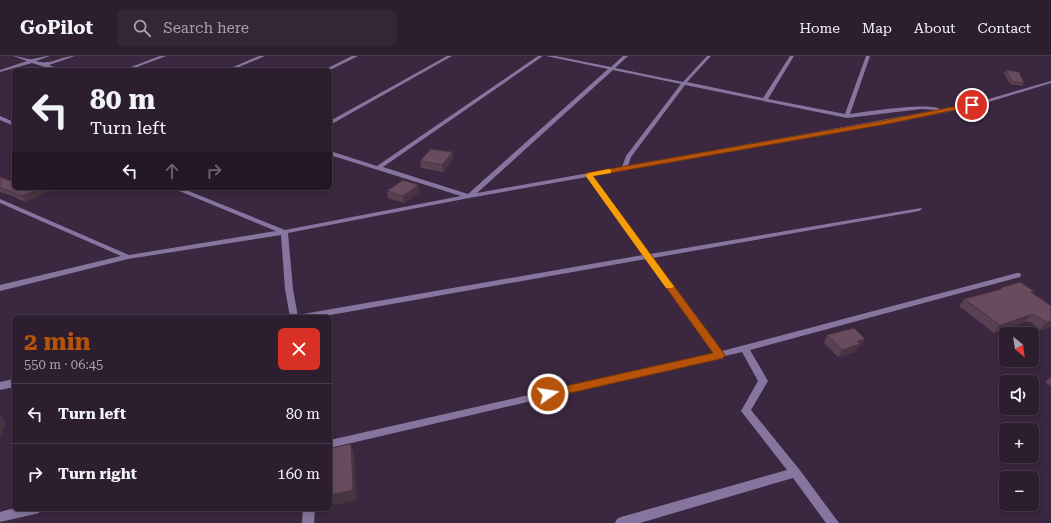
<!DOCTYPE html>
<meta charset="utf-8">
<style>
:root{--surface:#2c1d2f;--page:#342637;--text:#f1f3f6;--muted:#a6a2aa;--line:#483b4b;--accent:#b45309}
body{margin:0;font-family:"Roboto Serif",serif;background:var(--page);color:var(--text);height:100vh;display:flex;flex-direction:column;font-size:15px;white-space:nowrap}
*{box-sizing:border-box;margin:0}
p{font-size:13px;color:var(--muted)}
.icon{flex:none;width:22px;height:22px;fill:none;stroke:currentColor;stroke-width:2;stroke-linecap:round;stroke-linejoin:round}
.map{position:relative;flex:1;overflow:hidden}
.panel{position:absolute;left:12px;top:259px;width:320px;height:196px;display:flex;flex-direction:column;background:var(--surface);border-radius:6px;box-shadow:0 2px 6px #0003,0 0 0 1px var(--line)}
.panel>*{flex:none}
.guide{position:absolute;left:12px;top:12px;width:320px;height:122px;border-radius:6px;box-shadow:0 2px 6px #0003,0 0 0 1px var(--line);background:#2c1d2f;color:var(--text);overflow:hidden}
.needle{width:26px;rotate:151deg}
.buttons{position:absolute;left:999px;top:271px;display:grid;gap:8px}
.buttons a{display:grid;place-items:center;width:40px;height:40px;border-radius:6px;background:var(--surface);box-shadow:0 2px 6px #0003,0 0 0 1px var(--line);font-size:20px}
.pin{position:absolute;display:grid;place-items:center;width:34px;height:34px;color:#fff;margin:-17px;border:2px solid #fff;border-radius:50%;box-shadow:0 1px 4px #0007}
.me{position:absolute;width:44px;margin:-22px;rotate:77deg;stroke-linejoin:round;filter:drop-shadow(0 0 3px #0008)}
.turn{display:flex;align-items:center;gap:14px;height:84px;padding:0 12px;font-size:18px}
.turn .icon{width:52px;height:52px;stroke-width:2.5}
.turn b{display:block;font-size:28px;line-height:34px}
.lanes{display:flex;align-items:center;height:38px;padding:0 12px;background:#0003;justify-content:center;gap:20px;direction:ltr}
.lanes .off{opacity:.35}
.round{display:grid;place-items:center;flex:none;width:42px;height:42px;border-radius:6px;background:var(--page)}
.summary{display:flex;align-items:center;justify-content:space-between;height:68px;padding:0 12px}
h1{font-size:24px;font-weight:700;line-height:30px;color:var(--accent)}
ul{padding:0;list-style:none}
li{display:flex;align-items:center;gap:12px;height:60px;padding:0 12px;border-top:1px solid var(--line)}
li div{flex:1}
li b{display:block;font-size:15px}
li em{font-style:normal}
header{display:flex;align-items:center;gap:24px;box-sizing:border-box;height:56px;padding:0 20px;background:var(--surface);border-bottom:1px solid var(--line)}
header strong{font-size:19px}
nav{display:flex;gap:22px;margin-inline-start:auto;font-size:14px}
.search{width:280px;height:36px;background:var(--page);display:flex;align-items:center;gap:10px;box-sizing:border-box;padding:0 14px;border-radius:6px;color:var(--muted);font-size:15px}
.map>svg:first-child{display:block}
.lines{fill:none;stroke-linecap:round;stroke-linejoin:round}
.street{fill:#86769f;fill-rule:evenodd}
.wall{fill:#594052}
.shaded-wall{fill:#493442}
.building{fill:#684b5f;stroke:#493442}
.route{fill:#b45309;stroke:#753606}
.slow{fill:#f59e0b}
</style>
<header>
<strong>GoPilot</strong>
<div class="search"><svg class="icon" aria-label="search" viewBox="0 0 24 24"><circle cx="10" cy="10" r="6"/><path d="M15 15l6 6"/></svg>Search here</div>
<nav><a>Home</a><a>Map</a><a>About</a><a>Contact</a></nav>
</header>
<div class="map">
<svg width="1051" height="467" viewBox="0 0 1051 467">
<rect width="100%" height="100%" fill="#3b273f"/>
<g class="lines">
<!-- street -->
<g class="street">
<path d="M 13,0 C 20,0 27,4 33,3 C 39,2 44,0 50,0 L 36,5 C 51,10 60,0 75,0 L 49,9 L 62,14 L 55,14 L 32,7 L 0,16 L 0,14 L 27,5 Z"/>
<path d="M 160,0 L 166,0 L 129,14 L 123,14 Z"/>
<path d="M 259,0 L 265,0 L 232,14 L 226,14 Z"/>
<path d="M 352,0 L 358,0 L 330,14 L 324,14 Z"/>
<path d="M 447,0 L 452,0 L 330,69 L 330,65 Z"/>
<path d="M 538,0 L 543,0 L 383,111 L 468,138 L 608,13 L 546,0 L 555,0 L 611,11 L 623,0 L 628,0 L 615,12 L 683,26 L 707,0 L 711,0 L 687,26 L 763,42 L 790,0 L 794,0 L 768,43 L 845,58 L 866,0 L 870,0 L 850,58 C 864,56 935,45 941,54 L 971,48 L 1051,25 L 1051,27 L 972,51 L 887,68 L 593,120 L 650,198 L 921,152 L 922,153 L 919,155 L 653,202 L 722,295 L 1017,217 L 1020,217 L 1021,219 L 1020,221 L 750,294 L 768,325 L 751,354 L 799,413 L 839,467 L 826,467 L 793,422 L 640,467 L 615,467 L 617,463 L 621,461 L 787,414 L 741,355 L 758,325 L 742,296 L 330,392 L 330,384 L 714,297 L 646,203 L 319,261 L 299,261 L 303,258 L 643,199 L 587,121 L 469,142 L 288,177 L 293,233 L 298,261 L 290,261 L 285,233 L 281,179 L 128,203 L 0,235 L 0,229 L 121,200 L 0,147 L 0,143 L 129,199 L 276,175 L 172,132 L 181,132 L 285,174 L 461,140 L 330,99 L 330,95 L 377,110 ZM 613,14 L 681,28 L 626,100 L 622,111 L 477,137 ZM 685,29 L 847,62 L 921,53 L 937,54 L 628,110 L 631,101 Z"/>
<path d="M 0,60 L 14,66 L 14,70 L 0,64 Z"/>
<path d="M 14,323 L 14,331 L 0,334 L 0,326 Z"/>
<path d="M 14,452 L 14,453 L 41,453 L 39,457 L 35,458 L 0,466 L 0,456 Z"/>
<path d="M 303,453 L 315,453 L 314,467 L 302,467 Z"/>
</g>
</g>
<!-- wall -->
<g class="wall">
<path d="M 1006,14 L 1024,27 L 1022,30 L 1010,28 L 1004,17 Z"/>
<path d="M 453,96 L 453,103 L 443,116 L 421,112 L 420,105 Z"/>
<path d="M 0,121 L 14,132 L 52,132 L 53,133 L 25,146 L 10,139 L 0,136 Z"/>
<path d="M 387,135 L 419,136 L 404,147 L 388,142 Z"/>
<path d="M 1000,232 L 1034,235 L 1032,237 L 1051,271 L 1040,274 L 1030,266 L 1025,266 L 994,277 L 959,250 L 964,243 L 999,234 Z"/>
<path d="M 827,279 L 861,290 L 858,291 L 856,296 L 838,301 L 824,287 Z"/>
<path d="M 1051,321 L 1051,331 L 1045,326 L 1048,323 Z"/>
</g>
<!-- shaded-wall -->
<g class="shaded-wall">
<path d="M 453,96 L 453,103 L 443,116 L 442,109 Z"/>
<path d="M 418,129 L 419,136 L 404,147 L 403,140 Z"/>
<path d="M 41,132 L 52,132 L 53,133 L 25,146 L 22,140 Z"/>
<path d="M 1030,259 L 1025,266 L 994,277 L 1000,269 Z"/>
<path d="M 1051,265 L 1051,271 L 1040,274 L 1046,266 Z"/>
<path d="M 865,283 L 861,290 L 858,291 L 856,296 L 838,301 L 842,294 L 857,285 Z"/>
<path d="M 0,360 L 6,366 L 0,382 Z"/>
<path d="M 351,388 L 354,398 L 357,444 L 330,450 L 330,439 Z"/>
</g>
<!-- building -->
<g class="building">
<path d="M 1006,14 L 1019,16 L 1024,27 L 1012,26 Z"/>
<path d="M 431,93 L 453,96 L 442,109 L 420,105 Z"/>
<path d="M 0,121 L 14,126 L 14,132 L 41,132 L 22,140 L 7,134 L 0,132 Z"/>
<path d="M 403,124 L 418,129 L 403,140 L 387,135 Z"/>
<path d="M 1020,226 L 1034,235 L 1031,236 L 1051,250 L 1051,265 L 1046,266 L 1035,259 L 1030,259 L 1000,269 L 964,243 L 1002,233 L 1000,232 Z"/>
<path d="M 854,272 L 865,283 L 857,285 L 860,288 L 842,294 L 827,279 Z"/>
<path d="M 351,388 L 353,434 L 330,439 L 330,392 Z"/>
</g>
<!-- route -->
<path class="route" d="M 972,47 L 975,49 L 974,50 L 887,68 L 593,120 L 725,299 L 723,302 L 720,303 L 548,342 L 544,341 L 543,338 L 544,335 L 548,334 L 713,297 L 586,120 L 586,117 L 887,64 Z"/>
<!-- slow -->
<path class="slow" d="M 609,113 L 611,114 L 611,117 L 593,120 L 672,228 L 674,230 L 672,232 L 666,232 L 585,119 L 589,117 Z"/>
</svg>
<div class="buttons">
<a><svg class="needle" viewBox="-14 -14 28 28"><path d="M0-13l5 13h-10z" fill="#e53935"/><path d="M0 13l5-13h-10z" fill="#a6a2aa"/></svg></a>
<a><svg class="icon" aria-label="sound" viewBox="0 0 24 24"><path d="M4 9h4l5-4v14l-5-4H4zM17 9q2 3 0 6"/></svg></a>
<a>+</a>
<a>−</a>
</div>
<div class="pin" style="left:972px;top:49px;background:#d93025"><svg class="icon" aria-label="arrive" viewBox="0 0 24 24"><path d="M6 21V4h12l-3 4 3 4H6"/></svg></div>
<svg class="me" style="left:548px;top:338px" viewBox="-20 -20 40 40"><circle r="17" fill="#b45309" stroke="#fff" stroke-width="3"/><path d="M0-11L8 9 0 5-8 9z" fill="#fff"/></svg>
<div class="guide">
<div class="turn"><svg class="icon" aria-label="left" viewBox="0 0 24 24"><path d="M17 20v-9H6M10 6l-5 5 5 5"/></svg><div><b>80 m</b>Turn left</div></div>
<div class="lanes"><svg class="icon" aria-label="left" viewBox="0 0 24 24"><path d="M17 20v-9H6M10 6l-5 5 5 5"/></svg><svg class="icon off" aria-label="ahead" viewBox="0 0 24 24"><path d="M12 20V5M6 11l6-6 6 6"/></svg><svg class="icon off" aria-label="right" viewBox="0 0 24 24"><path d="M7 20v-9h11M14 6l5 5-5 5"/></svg></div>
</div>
<section class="panel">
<div class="summary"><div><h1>2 min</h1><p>550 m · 06:45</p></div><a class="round" style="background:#d93025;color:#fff"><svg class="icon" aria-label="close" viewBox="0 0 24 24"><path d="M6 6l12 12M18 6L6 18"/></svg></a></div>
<ul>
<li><svg class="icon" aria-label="left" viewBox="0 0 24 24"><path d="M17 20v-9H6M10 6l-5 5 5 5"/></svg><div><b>Turn left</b></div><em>80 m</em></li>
<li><svg class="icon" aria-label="right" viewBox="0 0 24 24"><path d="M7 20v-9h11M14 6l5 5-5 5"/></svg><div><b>Turn right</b></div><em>160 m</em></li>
</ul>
</section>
</div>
